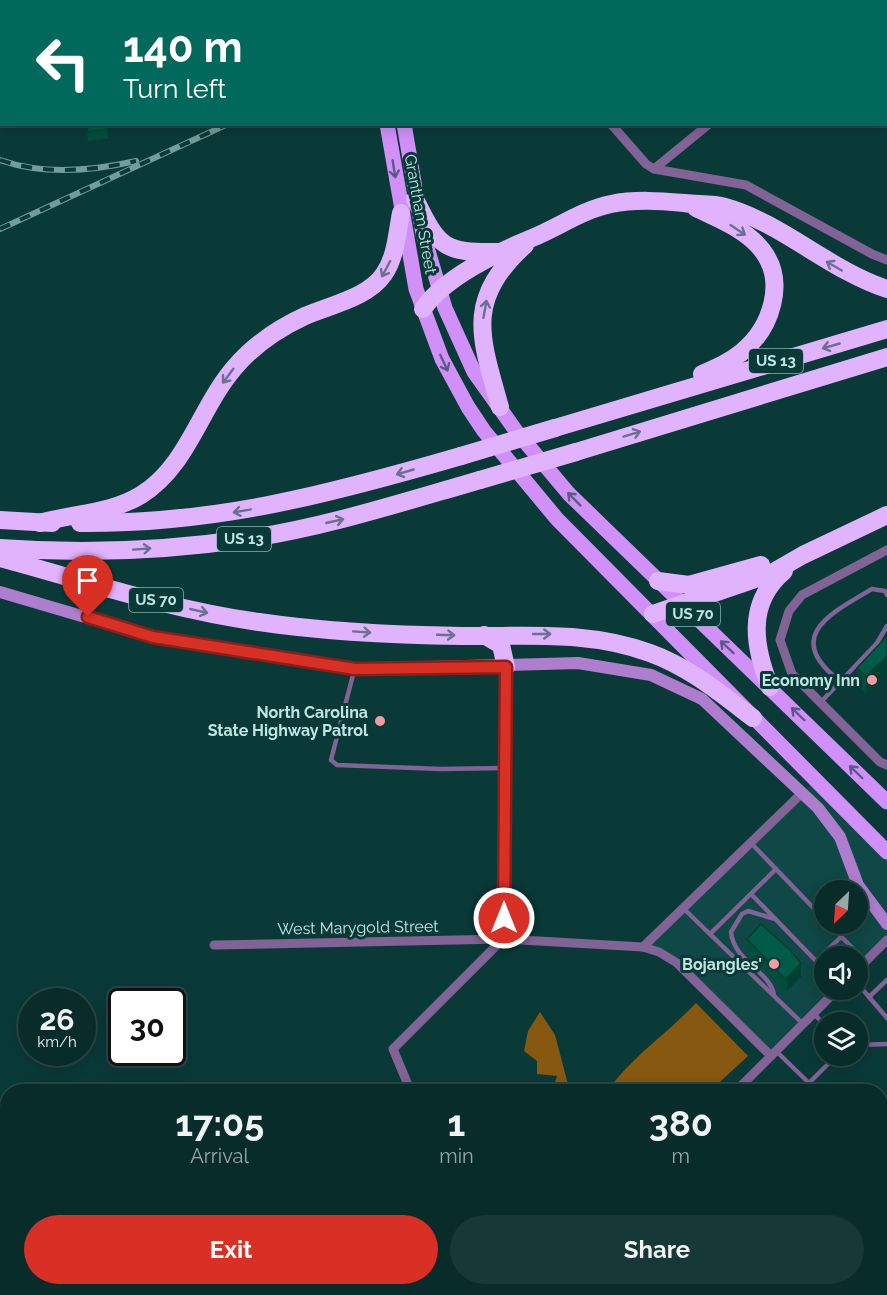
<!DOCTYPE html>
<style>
:root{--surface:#082c2a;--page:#163836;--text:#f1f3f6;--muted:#98a7a8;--line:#294847;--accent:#d93025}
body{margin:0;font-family:Raleway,sans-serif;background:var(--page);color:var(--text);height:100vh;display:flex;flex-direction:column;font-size:22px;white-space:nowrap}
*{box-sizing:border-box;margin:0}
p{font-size:20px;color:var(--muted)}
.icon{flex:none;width:33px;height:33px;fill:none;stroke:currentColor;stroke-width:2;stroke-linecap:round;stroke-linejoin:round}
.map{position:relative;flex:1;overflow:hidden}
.side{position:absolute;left:0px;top:1084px;width:888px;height:212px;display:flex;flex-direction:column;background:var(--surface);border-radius:24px 24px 0 0;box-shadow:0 3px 15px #0003,0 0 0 2px var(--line)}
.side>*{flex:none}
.top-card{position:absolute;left:0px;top:0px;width:888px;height:126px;box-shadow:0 3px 15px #0003,0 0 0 2px var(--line);background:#00695c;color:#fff;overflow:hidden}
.needle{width:39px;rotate:205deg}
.controls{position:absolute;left:814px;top:880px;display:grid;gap:12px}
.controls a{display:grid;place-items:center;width:54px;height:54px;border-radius:50%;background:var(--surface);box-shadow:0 3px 15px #0003,0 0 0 2px var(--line);font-size:30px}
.speed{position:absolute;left:18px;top:988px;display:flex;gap:12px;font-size:30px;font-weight:700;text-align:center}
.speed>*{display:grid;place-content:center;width:78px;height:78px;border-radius:50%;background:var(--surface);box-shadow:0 3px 15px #0003,0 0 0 2px var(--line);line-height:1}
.speed small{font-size:15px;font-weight:400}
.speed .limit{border:3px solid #111;border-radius:9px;background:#fff;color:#111}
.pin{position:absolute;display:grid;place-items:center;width:51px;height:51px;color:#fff;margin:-62px -26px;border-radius:50% 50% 50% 0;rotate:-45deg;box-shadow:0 0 6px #0007}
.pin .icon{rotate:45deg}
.me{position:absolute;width:66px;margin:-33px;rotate:0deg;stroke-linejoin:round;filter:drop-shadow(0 0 4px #0008)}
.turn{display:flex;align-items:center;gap:21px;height:126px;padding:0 24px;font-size:27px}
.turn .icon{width:78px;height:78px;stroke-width:2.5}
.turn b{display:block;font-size:42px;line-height:51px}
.eta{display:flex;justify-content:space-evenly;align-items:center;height:102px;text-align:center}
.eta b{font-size:36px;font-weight:700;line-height:42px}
.cta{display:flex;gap:12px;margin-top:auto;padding:12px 24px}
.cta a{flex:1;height:69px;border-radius:36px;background:var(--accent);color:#fff;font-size:24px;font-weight:700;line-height:69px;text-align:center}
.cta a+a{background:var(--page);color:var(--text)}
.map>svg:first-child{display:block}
.built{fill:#0f4846;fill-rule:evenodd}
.forest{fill:#875910}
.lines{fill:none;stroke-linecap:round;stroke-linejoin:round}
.lane{stroke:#826395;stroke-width:4.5}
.street{stroke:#826395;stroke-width:9}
.secondary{stroke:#af7dcd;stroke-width:12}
.primary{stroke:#d190f8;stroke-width:15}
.highway{stroke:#e1b3fd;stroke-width:18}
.rail-casing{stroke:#729d9a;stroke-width:6}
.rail{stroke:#0a3a38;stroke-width:4;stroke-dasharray:11;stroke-linecap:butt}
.highway-bridge{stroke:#e1b3fd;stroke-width:18}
.wall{fill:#004e3e}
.shaded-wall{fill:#004032}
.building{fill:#005b48;stroke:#004032;stroke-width:1.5}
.oneway{stroke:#5a5c85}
.oneway2{stroke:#6b7091}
.route-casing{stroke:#8d1f18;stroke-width:15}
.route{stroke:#d93025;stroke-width:10}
.poi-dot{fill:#f49aa5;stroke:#0a3a38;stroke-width:2}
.labels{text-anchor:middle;stroke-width:6;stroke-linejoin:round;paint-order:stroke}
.shield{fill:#0a3a38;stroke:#89b2b0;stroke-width:1.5}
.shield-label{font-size:15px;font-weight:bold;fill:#bfe6e3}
.street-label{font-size:16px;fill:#bfe6e3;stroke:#0a3a38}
.poi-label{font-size:16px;font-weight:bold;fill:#bfe6e3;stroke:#0a3a38;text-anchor:end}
</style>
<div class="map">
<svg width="887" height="1295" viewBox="0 0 887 1295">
<rect width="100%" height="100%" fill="#0a3a38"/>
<!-- built -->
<path class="built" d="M 815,780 L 887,852 L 887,940 L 858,969 L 858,957 L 825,957 L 825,990 L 837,990 L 771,1056 L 677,963 L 643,947 ZM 825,891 L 858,891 L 858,924 L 825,924 Z"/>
<!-- forest -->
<g class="forest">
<path d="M 696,1003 L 748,1056 L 709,1092 L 607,1092 C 630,1058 668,1033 696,1003 Z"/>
<path d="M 540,1012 L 555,1035 L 570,1092 L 552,1092 L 557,1076 L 537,1074 L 537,1061 L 524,1051 L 528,1031 Z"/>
</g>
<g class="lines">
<!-- lane -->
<g class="lane">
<path d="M 354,671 L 331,760 L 337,765 L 441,769 L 505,768"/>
<path d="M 840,681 C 782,637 831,613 872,589 L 885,591 L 887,595"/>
<path d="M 820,703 L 877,643 L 887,626"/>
<path d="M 750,842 L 825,920"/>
<path d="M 752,895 L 816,961 L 841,937"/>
<path d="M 683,908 L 803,1024"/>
<path d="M 829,924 L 865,961"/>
<path d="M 710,934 L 776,869"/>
<path d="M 858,984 L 887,1018"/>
<path d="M 774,995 C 770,971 734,962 731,932 L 742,914 L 748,911 L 775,919"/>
<path d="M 869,997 L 887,980"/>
<path d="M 814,1014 L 825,1025"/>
<path d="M 858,1045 L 887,1044"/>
<path d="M 776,1051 L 809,1083 L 836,1056"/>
</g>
<!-- street -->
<g class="street">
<path d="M 73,0 L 74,2"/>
<path d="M 185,2 L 186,0"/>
<path d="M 516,2 L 517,0"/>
<path d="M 861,2 L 863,0"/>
<path d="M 611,124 L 646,164 L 654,169 L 746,185 L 872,254 L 887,260"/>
<path d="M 654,169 L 709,124"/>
<path d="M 887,550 L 802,595 L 789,611 L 780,640 L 792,674 L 880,762 L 887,765"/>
<path d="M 503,939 L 506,667"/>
<path d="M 214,945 L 503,939 L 643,947 L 659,952 L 677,963 L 771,1056"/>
<path d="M 643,947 L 802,793"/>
<path d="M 858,969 L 887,940"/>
<path d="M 411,1092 L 393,1049 L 503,939"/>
<path d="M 735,1092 L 837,990"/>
<path d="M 880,1197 L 887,1193"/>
<path d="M 492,1288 L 495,1295"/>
<path d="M 592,1288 L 598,1295"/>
<path d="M 527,1295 L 534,1288"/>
<path d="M 735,1295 L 745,1288"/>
</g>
<!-- secondary -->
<path class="secondary" d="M 0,592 L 153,637 L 355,669 L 578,663 L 651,675 L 702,699 L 818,808 L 840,837 L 858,885 L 887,924"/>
<!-- primary -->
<g class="primary">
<path d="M 368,0 L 368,2"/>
<path d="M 383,0 L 383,2"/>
<path d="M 387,124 L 416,289 L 442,359 L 468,407 L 484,431 L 557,519 L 887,852"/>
<path d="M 404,124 L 423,234 L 445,308 L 474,372 L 516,431 L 569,494 L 887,802"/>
</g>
<!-- highway -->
<g class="highway">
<path d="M 415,199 C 439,248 444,253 498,252"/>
<path d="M 696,208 C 718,219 746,229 762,250 C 787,282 771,328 742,352 C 730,362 716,368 702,374"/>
<path d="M 423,309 C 444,278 498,252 532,238 C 559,227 582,210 611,204 C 636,199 660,201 684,203 C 698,205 711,203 725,207 C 782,223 829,270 887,289"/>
<path d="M 500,407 C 480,336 465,300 525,245"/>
<path d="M 555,428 L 887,329"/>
<path d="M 576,452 L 887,357"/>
<path d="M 0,520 L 52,523"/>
<path d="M 40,523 C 74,513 110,514 141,495 C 188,466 200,407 235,367 C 253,346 279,328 305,316 C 330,305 368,298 384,274 C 396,257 397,233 401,213"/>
<path d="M 80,523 C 217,524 330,494 461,456"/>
<path d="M 0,548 C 82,554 164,551 246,539 C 326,527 403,502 480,480"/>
<path d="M 0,558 C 85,581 171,610 259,622 C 326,632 394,635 462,636 C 527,637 588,630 650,653 C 689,667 720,693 753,718"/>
<path d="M 658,581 L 689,585 L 761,565"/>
<path d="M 653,614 L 770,574 L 803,555 L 887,515"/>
<path d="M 484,635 L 501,645 L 506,667"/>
<path d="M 770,687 C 754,647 746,603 784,571"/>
</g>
<defs>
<g id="rail">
<path d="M 431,2 L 433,0"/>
<path d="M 0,160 C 43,175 92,171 136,161"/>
<path d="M 0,229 L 228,124"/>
</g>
</defs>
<!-- rail casing -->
<use href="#rail" class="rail-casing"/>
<!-- rail -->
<use href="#rail" class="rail"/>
<!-- highway-bridge -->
<g class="highway-bridge">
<path d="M 461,456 L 555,428"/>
<path d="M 480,480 L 576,452"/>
</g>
</g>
<!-- wall -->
<g class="wall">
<path d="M 797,0 L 819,0 L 817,2 L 798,2 Z"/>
<path d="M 86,124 L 107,124 L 108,139 L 88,141 Z"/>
<path d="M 887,636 L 866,694 L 857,686 L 857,668 Z"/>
<path d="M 747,939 L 801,977 L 787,991 L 784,991 L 747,952 Z"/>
</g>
<!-- shaded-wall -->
<g class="shaded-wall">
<path d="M 806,0 L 819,0 L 817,2 L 806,2 Z"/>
<path d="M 887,656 L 887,674 L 866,694 L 866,676 Z"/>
<path d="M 801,963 L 801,977 L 787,991 L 787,978 Z"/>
</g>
<!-- building -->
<g class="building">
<path d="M 117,0 L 139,0 L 140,1 L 118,2 Z"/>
<path d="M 215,0 L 254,0 L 253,2 L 213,2 Z"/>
<path d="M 87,124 L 107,124 L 108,129 L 88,132 Z"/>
<path d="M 887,636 L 887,656 L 866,676 L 857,668 Z"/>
<path d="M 761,924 L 789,949 L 801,963 L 787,978 L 784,978 L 747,939 Z"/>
</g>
<!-- one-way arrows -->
<defs><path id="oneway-shaft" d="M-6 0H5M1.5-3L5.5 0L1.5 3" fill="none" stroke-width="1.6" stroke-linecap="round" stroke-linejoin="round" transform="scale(1.5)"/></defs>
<g class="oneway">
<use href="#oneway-shaft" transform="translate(394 169) rotate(81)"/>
<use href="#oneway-shaft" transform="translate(444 363) rotate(65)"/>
<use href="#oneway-shaft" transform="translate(574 499) rotate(-135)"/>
<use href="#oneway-shaft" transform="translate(727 647) rotate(-137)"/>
<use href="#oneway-shaft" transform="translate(798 714) rotate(-136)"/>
<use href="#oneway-shaft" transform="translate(856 772) rotate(-136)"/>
</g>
<g class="oneway2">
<use href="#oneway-shaft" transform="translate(738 230) rotate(34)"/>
<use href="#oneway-shaft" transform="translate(834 266) rotate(-150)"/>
<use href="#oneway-shaft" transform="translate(386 269) rotate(118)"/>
<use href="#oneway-shaft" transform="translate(485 309) rotate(-80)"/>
<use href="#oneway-shaft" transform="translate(831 346) rotate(164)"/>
<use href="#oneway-shaft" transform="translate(228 376) rotate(127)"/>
<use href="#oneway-shaft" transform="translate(632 434) rotate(-17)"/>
<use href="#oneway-shaft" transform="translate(405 472) rotate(164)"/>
<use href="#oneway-shaft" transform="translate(242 511) rotate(170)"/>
<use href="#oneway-shaft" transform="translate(335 521) rotate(-13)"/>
<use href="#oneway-shaft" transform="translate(142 549) rotate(-4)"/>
<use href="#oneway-shaft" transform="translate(199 611) rotate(13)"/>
<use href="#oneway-shaft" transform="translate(362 632) rotate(4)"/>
<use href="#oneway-shaft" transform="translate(542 634)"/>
<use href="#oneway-shaft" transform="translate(446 635) rotate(2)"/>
</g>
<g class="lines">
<defs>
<path id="route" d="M 88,617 L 153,637 L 355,669 L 506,667 L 504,918"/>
</defs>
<!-- route casing -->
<use href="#route" class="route-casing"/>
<!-- route -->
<use href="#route" class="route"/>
</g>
<!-- markers -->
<g class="poi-dot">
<circle cx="872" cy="680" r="6"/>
<circle cx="380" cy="721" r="6"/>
<circle cx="774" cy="964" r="6"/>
</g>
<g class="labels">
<!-- shield labels -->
<g class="shield">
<rect x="749" y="349" width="54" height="24" rx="4.5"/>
<rect x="217" y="527" width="54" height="24" rx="4.5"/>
<rect x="129" y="588" width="54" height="24" rx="4.5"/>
<rect x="666" y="602" width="54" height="24" rx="4.5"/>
</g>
<g class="shield-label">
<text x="776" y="366">US 13</text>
<text x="244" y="544">US 13</text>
<text x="156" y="605">US 70</text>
<text x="693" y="619">US 70</text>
</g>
<!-- street labels -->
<g class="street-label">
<text transform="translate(421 214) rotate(80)" y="6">Grantham Street</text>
<text transform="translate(358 927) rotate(-1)" y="6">West Marygold Street</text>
</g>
<!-- poi labels -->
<g class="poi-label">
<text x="860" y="686">Economy Inn</text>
<text x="368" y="718">North Carolina<tspan x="368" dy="18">State Highway Patrol</tspan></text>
<text x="762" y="970">Bojangles'</text>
</g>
</g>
</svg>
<div class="controls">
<a><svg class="needle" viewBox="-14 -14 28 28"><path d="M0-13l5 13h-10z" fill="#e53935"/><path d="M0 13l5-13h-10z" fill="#98a7a8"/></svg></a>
<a><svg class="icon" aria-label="sound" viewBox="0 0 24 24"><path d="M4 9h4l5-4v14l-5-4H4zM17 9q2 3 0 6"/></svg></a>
<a><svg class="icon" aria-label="layers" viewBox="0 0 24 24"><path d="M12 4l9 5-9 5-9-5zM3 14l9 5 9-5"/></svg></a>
</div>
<div class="speed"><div>26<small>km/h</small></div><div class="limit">30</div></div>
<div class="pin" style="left:88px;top:617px;background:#d93025"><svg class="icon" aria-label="arrive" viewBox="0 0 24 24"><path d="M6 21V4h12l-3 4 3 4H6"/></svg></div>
<svg class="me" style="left:504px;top:918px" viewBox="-20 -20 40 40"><circle r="17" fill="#d93025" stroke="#fff" stroke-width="3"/><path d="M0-11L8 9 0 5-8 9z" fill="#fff"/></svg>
<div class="top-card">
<div class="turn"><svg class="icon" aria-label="left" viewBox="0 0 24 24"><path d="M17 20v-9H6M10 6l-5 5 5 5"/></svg><div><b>140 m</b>Turn left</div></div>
</div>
<section class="side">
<div class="eta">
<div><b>17:05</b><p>Arrival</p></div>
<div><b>1</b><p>min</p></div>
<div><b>380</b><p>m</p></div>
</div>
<div class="cta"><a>Exit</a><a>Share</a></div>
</section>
</div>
